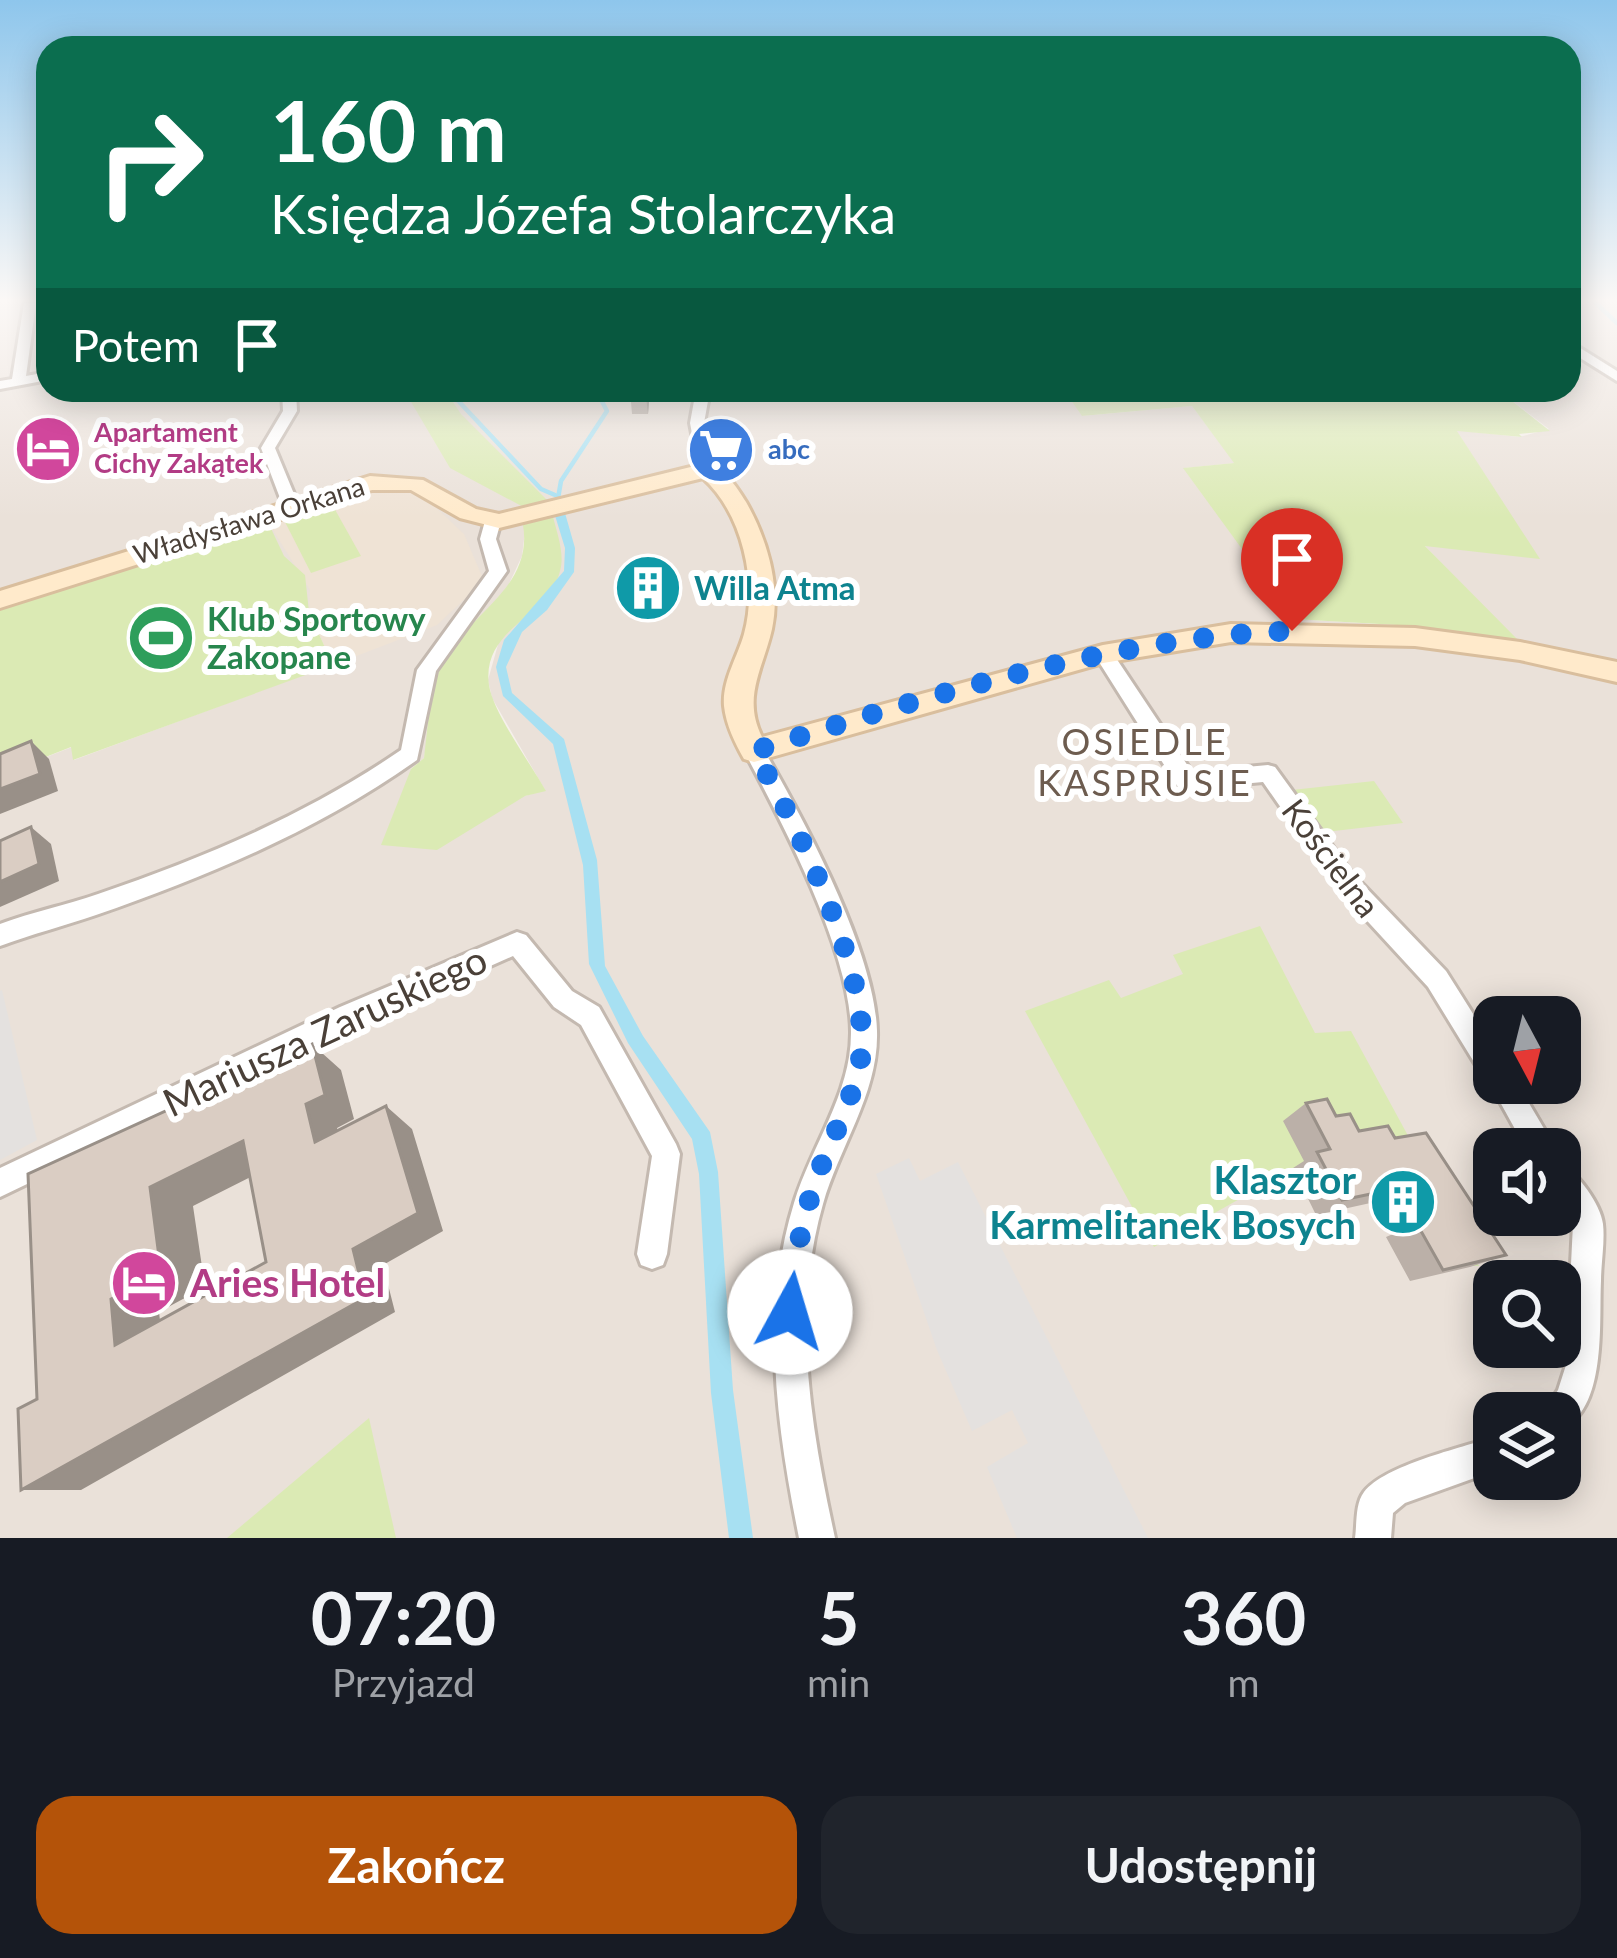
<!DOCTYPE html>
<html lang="pl">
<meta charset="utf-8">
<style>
:root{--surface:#171b24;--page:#20242c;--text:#f1f3f6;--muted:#9ea1a6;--accent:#b45309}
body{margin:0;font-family:Lato,sans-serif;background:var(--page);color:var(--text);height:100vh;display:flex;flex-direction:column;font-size:45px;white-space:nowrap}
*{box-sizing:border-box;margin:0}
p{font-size:39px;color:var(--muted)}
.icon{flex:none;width:66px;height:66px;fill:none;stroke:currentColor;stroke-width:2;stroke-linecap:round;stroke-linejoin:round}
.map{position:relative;height:1538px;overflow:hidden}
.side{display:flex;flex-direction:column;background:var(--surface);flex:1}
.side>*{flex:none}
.banner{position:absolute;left:36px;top:36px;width:1545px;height:366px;border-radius:36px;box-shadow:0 6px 30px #0003;background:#0b6e4f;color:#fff;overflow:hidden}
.needle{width:78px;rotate:173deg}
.tools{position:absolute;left:1473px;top:996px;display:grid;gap:24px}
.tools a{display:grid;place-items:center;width:108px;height:108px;border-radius:24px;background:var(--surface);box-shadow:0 6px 30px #0003;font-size:60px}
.pin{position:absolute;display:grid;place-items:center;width:102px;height:102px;color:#fff;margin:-123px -51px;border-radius:50% 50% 50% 0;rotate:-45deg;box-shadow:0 0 12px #0007}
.pin .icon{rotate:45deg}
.me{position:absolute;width:132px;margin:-66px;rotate:6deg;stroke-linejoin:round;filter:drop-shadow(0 0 9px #0008)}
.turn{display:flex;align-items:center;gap:42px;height:252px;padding:0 36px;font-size:54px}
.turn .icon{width:156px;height:156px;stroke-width:2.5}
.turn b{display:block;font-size:84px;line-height:102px}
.then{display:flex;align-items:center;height:114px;padding:0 36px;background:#0003;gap:24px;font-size:45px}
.eta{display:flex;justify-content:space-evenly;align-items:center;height:204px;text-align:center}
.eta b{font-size:72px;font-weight:700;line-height:84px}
.button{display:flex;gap:24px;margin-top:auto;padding:24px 36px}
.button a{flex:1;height:138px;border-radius:36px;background:var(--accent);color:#fff;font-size:48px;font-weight:700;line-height:138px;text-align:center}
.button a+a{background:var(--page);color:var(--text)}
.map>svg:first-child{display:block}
.residential{fill:#eae1d9;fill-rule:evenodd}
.education{fill:#efe3d5}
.green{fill:#dbeab4}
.parking{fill:#e4e1df}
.water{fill:#a7e0f2}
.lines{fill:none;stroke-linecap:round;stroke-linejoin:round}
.stream{stroke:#a7e0f2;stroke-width:4.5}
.street-casing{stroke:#c4b9b0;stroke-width:6}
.secondary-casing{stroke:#d9be9d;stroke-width:6}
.street{fill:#fff;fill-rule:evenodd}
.secondary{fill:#ffeacb;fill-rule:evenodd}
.wall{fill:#bbb0a8}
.shaded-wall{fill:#999088}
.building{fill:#dacdc3;stroke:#999088;stroke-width:3;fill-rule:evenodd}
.route{stroke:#1a73e8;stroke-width:21;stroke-dasharray:0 37.8}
.labels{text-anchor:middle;stroke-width:12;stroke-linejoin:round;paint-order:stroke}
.far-hotel-label{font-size:27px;font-weight:bold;fill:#b23c85;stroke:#fff;text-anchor:start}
.far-shop-label{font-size:27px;font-weight:bold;fill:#366cbe;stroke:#fff;text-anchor:start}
.far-street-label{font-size:27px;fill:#4a4038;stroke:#fff}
.culture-label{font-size:33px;font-weight:bold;fill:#0d838f;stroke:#fff;text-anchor:start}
.leisure-label{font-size:33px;font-weight:bold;fill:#27864d;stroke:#fff;text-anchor:start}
.street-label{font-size:33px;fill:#4a4038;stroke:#fff}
.neighbourhood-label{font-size:36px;letter-spacing:3px;fill:#6d5c4f;stroke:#fff}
.near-street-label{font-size:39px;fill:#4a4038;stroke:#fff}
.near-culture-label{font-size:39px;font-weight:bold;fill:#0d838f;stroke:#fff;text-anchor:end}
.near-hotel-label{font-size:39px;font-weight:bold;fill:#b23c85;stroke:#fff;text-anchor:start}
</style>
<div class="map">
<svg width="1617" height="1538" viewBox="0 0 1617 1538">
<rect width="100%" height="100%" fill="#f6f0eb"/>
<!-- residential -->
<g class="residential">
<path d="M 0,303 L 48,303 L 48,390 L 996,390 L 1001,396 L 1064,390 L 1083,416 L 1192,406 L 1235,463 L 1185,468 L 1293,619 L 1414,626 L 1519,643 L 1424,545 L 1538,558 L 1456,430 L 1519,437 L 1549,429 L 1498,390 L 1569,390 L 1569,350 L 1617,381 L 1617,1538 L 0,1538 L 0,775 L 72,747 L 74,760 L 333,664 L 268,523 L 0,610 ZM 525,531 L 551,590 L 499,641 L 488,680 L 492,698 L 545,790 L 525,796 L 411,769 L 424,758 L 441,666 L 508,586 L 522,556 ZM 1494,1017 L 1560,1017 L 1560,1083 L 1494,1083 ZM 1494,1149 L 1560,1149 L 1560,1215 L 1494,1215 ZM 1494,1281 L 1560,1281 L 1560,1347 L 1494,1347 ZM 1494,1413 L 1560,1413 L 1560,1479 L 1494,1479 Z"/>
<path d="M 1569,303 L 1617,303 L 1617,373 L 1569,342 Z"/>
</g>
<!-- education -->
<path class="education" d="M 405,489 L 427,499 L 464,534 L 484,581 L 437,625 L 333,665 L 309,612 L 310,590 L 268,522 L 369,491 Z"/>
<!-- green -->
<g class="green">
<path d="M 404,390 L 445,390 L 461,414 L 550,503 L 529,510 L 450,468 Z"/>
<path d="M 1064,390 L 1498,390 L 1550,431 L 1519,434 L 1522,437 L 1457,431 L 1540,559 L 1425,546 L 1521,643 L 1414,626 L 1293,619 L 1183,468 L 1234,463 L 1192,406 L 1082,416 Z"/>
<path d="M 333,506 L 361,556 L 311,573 L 285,522 Z"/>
<path d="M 553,517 C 557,533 565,554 560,571 C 549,617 481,628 489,685 C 493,713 531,764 546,791 L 525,796 L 437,850 L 381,845 L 411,769 L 424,758 C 428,729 429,693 441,666 C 464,615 534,590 523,525 Z"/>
<path d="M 268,522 L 284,556 L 305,575 L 309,612 L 333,665 L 73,760 L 71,747 L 0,775 L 0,610 Z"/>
<path d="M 1374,781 L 1403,823 L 1317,833 L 1292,790 Z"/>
<path d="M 1260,926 L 1315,1033 L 1351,1031 L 1479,1266 L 1472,1266 L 1397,1137 L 1341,1148 L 1321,1111 L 1284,1120 L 1309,1168 L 1293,1169 L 1154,1247 L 1025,1011 L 1109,980 L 1121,998 L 1183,974 L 1173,955 Z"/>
<path d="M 369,1418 L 396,1538 L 227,1538 Z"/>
</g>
<!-- parking -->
<g class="parking">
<path d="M 2,990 L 37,1140 L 0,1160 L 0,991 Z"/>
<path d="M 909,1158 L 920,1181 L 958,1162 L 1148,1538 L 1017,1538 L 987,1467 L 1028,1443 L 1012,1410 L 972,1431 L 937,1350 L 876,1174 Z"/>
</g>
<!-- water -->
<path class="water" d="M 563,506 L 575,548 L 574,572 L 547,610 L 522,632 L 506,667 L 512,693 L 564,739 L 597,860 L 605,966 L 643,1036 L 710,1132 L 718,1172 L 733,1390 L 753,1538 L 729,1538 L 711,1393 L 699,1174 L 692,1139 L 628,1043 L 589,964 L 583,865 L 553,744 L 503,696 L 496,667 L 504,640 L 564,571 L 565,548 L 553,509 Z"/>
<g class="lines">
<!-- stream -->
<g class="stream">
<path d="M 1596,303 L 1617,323"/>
<path d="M 448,390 L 541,489 L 555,495"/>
<path d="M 557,504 L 561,481 L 607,411 L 596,390"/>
</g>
<defs>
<g id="street">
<path d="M 24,303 L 36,303 L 26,376 L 48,372 L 48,380 L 0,389 L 0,381 L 12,379 Z"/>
<path d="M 1569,341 L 1617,371 L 1617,381 L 1569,351 Z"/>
<path d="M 282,390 L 296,390 L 297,411 L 275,448 L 299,506 L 291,511 L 283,506 L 261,448 L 283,411 Z"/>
<path d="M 696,390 L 710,390 L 704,423 L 715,470 L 707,475 L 699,470 L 690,423 Z"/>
<path d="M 493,516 L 501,521 L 496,539 L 507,571 L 436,671 L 417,760 C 320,829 209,876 96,915 C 64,926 32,934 0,946 L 0,924 C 32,912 66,905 98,894 C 204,858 308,814 401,750 L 417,670 L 489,571 L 480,539 L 485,521 Z"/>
<path d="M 1103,647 L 1110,649 L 1192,772 L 1268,765 L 1275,767 L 1352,873 L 1446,971 L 1494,1047 L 1494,1083 L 1517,1083 L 1556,1149 L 1526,1149 L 1489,1082 L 1485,1080 L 1428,987 L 1336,887 L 1263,782 L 1186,789 L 1178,787 L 1094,654 Z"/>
<path d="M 754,743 L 761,745 C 802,816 875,951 877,1031 C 879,1093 839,1147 823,1204 C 791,1315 811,1428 835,1538 L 799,1538 C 777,1428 760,1313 794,1203 C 811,1146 852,1093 851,1031 C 850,951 782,822 744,751 Z"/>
<path d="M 517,932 L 526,935 L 572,991 L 599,1007 L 676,1144 L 680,1154 L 667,1254 L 663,1265 L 652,1269 L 641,1265 L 637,1254 L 652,1156 L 581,1025 L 554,1007 L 513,956 L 358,1025 L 0,1197 L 0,1168 L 340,1007 Z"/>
<path d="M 1560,1164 C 1577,1171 1601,1205 1603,1224 C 1605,1242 1601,1263 1601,1281 C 1599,1324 1607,1410 1560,1430 L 1560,1413 L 1543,1413 L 1558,1390 L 1566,1365 L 1573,1224 L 1560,1204 Z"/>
<path d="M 1494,1437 L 1494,1471 L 1405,1503 L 1393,1513 L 1391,1538 L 1355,1538 C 1357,1524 1355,1504 1364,1492 C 1385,1465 1461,1448 1494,1437 Z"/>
</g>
<path id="secondary" d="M 707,463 C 725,469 736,486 746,502 C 767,539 781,586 772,629 C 763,669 742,697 762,737 L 1103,645 L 1231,624 L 1415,628 L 1520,642 L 1617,662 L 1617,682 L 1520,660 L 1415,646 L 1231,642 L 1103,663 L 754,762 L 744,759 C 735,743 726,725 724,706 C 722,681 737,658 744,634 C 758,584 743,514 703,478 L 499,528 L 460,518 L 411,490 L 372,490 L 0,608 L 0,591 L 370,476 L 423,480 L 476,509 L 499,514 Z"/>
</defs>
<!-- street casing -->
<use href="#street" class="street-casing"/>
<!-- secondary casing -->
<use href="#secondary" class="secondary-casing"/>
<!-- street -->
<use href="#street" class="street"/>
<!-- secondary -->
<use href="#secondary" class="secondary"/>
</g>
<!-- wall -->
<g class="wall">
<path d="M 630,390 L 650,390 L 648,414 L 632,414 Z"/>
<path d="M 1306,1103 L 1336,1116 L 1359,1131 L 1395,1138 L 1506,1255 L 1470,1267 L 1410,1281 L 1386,1237 L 1393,1234 L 1375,1202 L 1316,1215 L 1293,1168 L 1304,1161 L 1283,1121 Z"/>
</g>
<!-- shaded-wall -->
<g class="shaded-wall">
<path d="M 646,390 L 650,390 L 648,414 L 646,396 Z"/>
<path d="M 31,741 L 49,759 L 58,791 L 0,814 L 0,789 Z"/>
<path d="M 31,827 L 51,844 L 59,881 L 0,907 L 0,882 Z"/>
<path d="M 312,1044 L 341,1070 L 354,1119 L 337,1128 L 346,1164 L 315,1142 L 306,1104 Z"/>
<path d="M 386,1106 L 412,1129 L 443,1231 L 383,1265 L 395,1312 L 81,1490 L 21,1490 L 353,1249 Z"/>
<path d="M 243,1141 L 278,1163 L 193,1206 L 205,1287 L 159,1312 L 164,1355 L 115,1345 L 111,1299 L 150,1187 Z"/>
</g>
<!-- building -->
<g class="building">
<path d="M 630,390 L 646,390 L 646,396 L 629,397 Z"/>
<path d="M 31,741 L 40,774 L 0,789 L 0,754 Z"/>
<path d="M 31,827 L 39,864 L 0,882 L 0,841 Z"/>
<path d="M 312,1044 L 325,1095 L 306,1104 L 315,1142 L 386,1106 L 418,1213 L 353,1249 L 365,1298 L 21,1490 L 18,1409 L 37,1399 L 28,1174 ZM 243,1141 L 266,1262 L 115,1345 L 111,1299 L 161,1272 L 150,1187 Z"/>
<path d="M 1327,1099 L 1336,1116 L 1350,1114 L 1359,1131 L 1388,1126 L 1395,1138 L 1426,1133 L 1506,1255 L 1443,1270 L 1417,1224 L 1425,1223 L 1404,1187 L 1342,1200 L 1317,1152 L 1330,1149 L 1306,1103 Z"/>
</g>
<!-- sky -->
<linearGradient id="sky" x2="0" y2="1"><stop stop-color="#8ec6ec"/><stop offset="0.58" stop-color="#fbf8f6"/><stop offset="1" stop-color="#fbf8f6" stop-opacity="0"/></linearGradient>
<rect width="1617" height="518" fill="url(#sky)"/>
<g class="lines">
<!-- route -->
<path class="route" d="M 790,1312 C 794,1263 802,1215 820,1169 C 833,1136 851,1102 859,1067 C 878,987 796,822 754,751 C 921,698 1119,636 1292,631"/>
</g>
<!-- icons -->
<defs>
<symbol id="hotel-disc" viewBox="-11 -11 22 22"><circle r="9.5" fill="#d1479c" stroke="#fff"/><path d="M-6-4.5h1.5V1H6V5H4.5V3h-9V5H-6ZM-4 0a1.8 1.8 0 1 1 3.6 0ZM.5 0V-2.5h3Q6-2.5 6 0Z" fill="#fff"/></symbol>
<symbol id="supermarket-disc" viewBox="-11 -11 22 22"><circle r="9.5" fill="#3f7fe0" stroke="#fff"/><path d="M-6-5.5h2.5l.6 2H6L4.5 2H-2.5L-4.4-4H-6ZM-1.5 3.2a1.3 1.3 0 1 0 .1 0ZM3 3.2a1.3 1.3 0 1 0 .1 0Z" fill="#fff"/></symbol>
<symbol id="building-disc" viewBox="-11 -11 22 22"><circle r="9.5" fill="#0f9aa8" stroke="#fff"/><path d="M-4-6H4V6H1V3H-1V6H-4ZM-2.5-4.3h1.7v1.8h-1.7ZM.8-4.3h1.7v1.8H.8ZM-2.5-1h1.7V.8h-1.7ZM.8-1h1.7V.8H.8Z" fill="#fff"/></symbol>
<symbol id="stadium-disc" viewBox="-11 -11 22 22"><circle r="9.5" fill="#2e9e5b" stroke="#fff"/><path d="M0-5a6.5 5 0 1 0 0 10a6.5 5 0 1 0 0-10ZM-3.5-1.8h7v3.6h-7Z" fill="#fff"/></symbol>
</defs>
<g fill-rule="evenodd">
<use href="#hotel-disc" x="10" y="411" width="76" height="76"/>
<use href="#supermarket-disc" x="683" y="412" width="76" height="76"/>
<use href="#building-disc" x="610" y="550" width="76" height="76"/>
<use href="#stadium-disc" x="123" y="600" width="76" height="76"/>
<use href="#building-disc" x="1365" y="1164" width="76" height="76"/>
<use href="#hotel-disc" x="106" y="1245" width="76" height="76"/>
</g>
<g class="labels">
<!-- far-hotel labels -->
<g class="far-hotel-label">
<text x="94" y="442">Apartament<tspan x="94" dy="31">Cichy Zakątek</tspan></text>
</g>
<!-- far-shop labels -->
<g class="far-shop-label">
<text x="768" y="459">abc</text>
</g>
<!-- far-street labels -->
<g class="far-street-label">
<text transform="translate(249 521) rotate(-17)" y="9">Władysława Orkana</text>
</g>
<!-- culture labels -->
<g class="culture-label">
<text x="694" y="600">Willa Atma</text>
</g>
<!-- leisure labels -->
<g class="leisure-label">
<text x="207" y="631">Klub Sportowy<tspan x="207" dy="38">Zakopane</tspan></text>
</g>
<!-- street labels -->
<g class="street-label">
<text transform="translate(1331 858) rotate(53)" y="12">Kościelna</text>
</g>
<!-- neighbourhood labels -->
<g class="neighbourhood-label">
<text x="1145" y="755">OSIEDLE<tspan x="1145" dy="41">KASPRUSIE</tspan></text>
</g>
<!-- near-street labels -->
<g class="near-street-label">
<text transform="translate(325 1031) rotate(-25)" y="14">Mariusza Zaruskiego</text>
</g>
<!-- near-culture labels -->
<g class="near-culture-label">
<text x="1356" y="1194">Klasztor<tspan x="1356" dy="45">Karmelitanek Bosych</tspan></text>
</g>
<!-- near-hotel labels -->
<g class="near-hotel-label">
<text x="190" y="1297">Aries Hotel</text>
</g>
</g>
</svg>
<div class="tools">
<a><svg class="needle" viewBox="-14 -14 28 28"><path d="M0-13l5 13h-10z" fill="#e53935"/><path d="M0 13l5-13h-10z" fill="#9ea1a6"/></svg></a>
<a><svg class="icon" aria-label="sound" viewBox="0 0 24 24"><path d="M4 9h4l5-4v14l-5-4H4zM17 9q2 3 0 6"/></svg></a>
<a><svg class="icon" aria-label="search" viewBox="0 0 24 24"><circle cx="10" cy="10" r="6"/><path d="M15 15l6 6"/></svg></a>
<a><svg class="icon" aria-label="layers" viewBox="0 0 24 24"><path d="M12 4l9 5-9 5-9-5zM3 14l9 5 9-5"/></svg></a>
</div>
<div class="pin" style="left:1292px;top:631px;background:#d93025"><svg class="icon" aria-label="arrive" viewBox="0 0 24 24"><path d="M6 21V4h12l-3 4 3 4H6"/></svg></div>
<svg class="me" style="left:790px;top:1312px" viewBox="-20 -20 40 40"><circle r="19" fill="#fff"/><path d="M0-13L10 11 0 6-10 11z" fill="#1a73e8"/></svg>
<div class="banner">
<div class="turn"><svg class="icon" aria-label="right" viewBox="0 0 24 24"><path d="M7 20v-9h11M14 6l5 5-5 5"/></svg><div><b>160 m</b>Księdza Józefa Stolarczyka</div></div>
<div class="then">Potem<svg class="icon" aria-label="arrive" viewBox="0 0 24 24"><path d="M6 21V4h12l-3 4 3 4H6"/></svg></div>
</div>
</div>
<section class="side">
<div class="eta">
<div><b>07:20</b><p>Przyjazd</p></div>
<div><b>5</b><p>min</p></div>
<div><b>360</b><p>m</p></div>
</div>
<div class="button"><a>Zakończ</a><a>Udostępnij</a></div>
</section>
